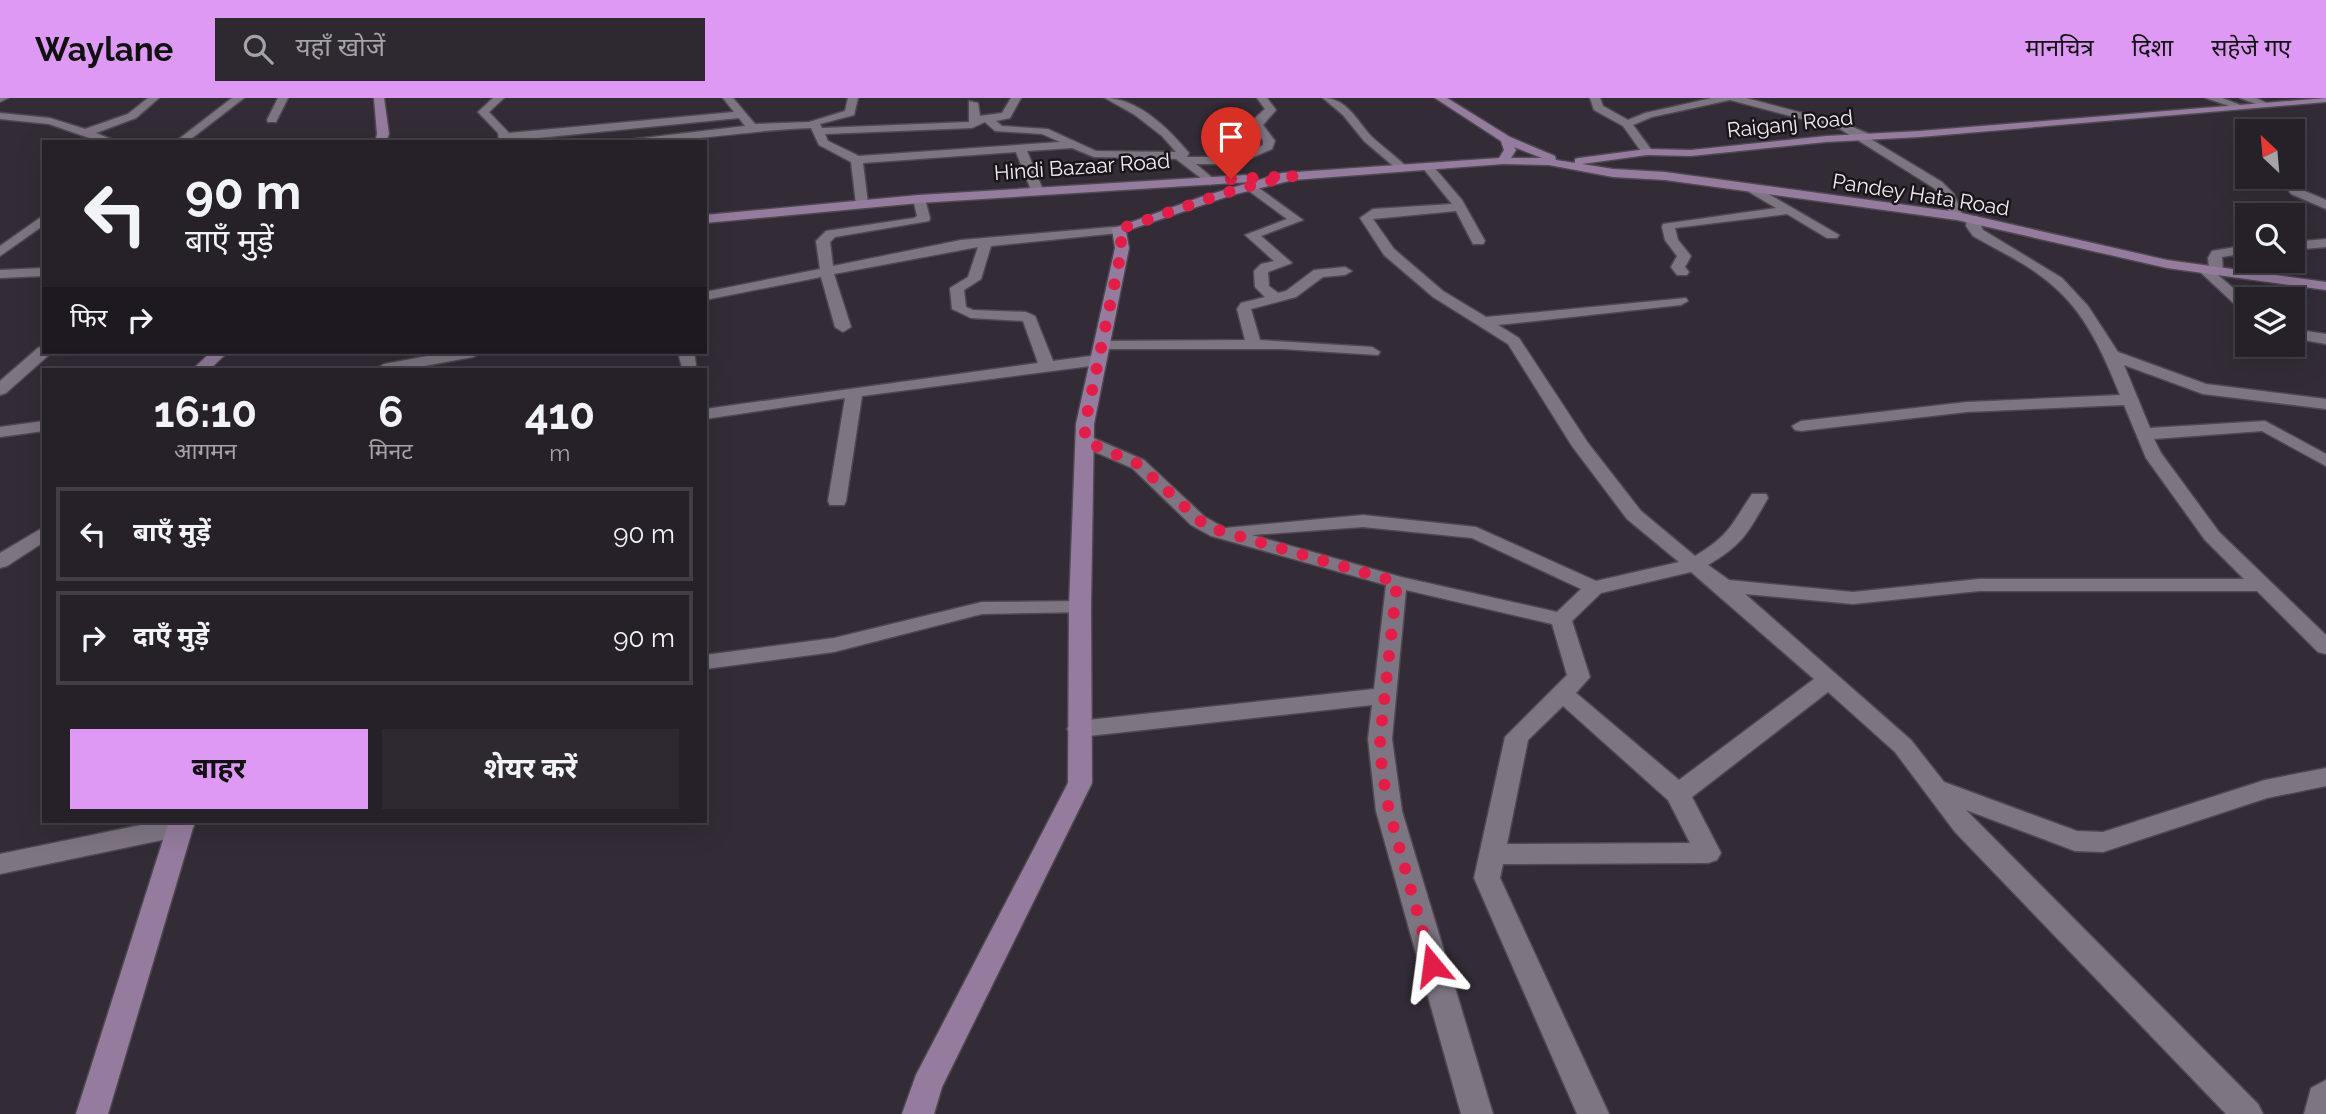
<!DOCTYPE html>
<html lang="hi">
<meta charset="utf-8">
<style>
:root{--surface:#262028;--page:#2e2830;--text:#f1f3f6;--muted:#a4a3a8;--line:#423e45;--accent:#dd99f3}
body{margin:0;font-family:Raleway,"Noto Sans Devanagari",sans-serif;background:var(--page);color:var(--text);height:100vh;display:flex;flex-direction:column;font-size:26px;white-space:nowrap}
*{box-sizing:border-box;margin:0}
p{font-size:23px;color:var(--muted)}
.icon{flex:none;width:38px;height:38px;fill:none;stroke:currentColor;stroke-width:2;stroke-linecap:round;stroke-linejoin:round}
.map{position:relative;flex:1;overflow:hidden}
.details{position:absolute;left:42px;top:270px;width:665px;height:455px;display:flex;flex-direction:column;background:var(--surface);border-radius:0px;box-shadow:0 7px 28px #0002,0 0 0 2px var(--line)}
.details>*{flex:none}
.banner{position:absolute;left:42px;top:42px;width:665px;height:214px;border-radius:0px;box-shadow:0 7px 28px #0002,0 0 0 2px var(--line);background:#262028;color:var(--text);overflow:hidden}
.needle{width:46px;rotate:334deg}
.controls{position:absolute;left:2235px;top:21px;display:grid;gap:14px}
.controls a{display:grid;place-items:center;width:70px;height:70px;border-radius:0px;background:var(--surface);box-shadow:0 7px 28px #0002,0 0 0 2px var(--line);font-size:35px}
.pin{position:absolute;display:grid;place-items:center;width:60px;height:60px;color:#fff;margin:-72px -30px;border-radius:50% 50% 50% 0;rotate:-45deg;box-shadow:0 0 7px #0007}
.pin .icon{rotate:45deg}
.me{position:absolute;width:77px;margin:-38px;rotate:344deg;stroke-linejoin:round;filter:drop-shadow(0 0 5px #0008)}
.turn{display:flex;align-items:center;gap:24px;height:147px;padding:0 28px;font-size:32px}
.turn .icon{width:91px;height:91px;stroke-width:2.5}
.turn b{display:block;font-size:49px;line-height:60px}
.then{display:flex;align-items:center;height:66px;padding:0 28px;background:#0003;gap:14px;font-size:26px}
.eta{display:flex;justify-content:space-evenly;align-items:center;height:119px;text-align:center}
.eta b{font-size:42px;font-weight:700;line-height:49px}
.button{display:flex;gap:14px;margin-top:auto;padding:14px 28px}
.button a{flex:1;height:80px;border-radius:0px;background:var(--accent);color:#111;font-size:28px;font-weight:700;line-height:80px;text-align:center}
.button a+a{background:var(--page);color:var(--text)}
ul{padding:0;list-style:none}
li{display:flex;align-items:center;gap:21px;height:94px;margin:0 14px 10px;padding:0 14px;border:4px solid var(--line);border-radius:0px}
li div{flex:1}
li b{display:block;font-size:26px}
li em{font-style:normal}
header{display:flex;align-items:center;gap:42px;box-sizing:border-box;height:98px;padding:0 35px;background:var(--accent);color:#111}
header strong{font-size:33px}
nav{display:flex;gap:38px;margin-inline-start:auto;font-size:24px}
.search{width:490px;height:63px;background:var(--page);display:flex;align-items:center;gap:18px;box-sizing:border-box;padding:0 24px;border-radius:0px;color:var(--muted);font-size:26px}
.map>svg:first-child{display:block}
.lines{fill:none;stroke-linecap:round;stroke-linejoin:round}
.street-casing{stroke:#4e4850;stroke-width:3}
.secondary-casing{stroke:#4e4850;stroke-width:3}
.street{fill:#7e7582;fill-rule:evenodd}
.secondary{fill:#957c9e;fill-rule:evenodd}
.route{stroke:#e11d48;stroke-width:12;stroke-dasharray:0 21.6}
.labels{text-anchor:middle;stroke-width:5;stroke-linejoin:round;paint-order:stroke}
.far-street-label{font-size:21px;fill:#f1ecf3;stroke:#19151a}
</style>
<header>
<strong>Waylane</strong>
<div class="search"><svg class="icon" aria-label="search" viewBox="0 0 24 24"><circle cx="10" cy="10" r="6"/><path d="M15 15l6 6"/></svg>यहाँ खोजें</div>
<nav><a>मानचित्र</a><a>दिशा</a><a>सहेजे गए</a></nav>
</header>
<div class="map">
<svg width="2326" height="1016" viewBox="0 0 2326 1016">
<rect width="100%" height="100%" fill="#332b36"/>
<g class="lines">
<defs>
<g id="street">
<path d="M 0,0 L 8,0 L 0,4 Z"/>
<path d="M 148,0 L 159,0 L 136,20 L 96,35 L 118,44 L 101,44 L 49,26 L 0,21 L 0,15 L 50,20 L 85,31 L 128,16 Z"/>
<path d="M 232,0 L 244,0 L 187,44 L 175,44 Z"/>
<path d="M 278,0 L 288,0 L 276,24 L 268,24 L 267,22 Z"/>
<path d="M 493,0 L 504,0 L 489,14 L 509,35 L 734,14 L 723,0 L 733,0 L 755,26 L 809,24 L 845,13 L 848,0 L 858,0 L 854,17 L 820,26 L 822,30 L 969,24 L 969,3 L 978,5 L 980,18 L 1002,15 L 1011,0 L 1021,0 L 1010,20 L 996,23 L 1002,28 L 1048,31 L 1096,53 L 1176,54 L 1162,38 L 1135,17 L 1105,0 C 1138,0 1169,31 1189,55 L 1187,59 L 1235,59 L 1263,47 L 1263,43 L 1253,27 L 1255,20 L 1265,11 L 1257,0 L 1267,0 L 1276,12 L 1263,27 L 1275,43 L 1272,51 L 1237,66 L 1196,66 L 1216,83 L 1210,87 L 1176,61 L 1094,59 L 1072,50 L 1027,53 L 1043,92 L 1037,96 L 1031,92 L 1016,54 L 863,65 L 868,106 L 862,110 L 856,106 L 851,64 L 819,47 L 811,30 C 750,32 691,44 630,44 L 635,41 L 745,28 L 739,20 L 499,44 L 498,35 L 478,14 ZM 985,24 L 995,33 L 1042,36 L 1060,44 L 859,58 L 828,43 L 825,36 L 972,30 Z"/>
<path d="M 1323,0 C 1347,0 1357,23 1372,39 C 1383,49 1395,58 1406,68 L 1406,72 L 1398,72 L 1364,43 L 1343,17 Z"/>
<path d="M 1590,0 L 1600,0 L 1603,8 L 1628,22 L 1645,15 L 1712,0 L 1746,0 L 1848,27 L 1869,36 L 1869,40 L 1942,84 L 1954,96 L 1963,118 L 1962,121 L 1952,121 L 1942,98 L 1934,90 L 1840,31 L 1730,2 L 1652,19 L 1633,27 L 1653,54 L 1647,57 L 1643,56 L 1623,28 L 1594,12 Z"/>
<path d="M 2206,0 L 2222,0 L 2243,8 L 2238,11 Z"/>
<path d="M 2240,0 L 2256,0 L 2269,6 L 2264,9 Z"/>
<path d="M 1428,65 L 1432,67 L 1462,102 L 1485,143 L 1483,146 L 1473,146 L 1456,113 L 1373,121 L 1394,151 L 1443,193 L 1486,219 L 1686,200 L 1688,203 L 1681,207 L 1498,227 L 1519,240 L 1588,345 L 1641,413 L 1695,458 C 1730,437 1731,427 1752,396 L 1766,396 L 1768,400 C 1748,434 1744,446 1708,467 L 1729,482 L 1853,494 L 1979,481 L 2244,481 L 2205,442 L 2146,360 L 2124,307 L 1967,314 L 1801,333 L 1795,332 L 1792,328 L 1801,323 L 1967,304 L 2120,297 C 2104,258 2086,215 2052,187 C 2030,167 1999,153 1973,138 L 1966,128 L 1967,118 L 1977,118 L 1983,132 L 2062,180 L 2088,208 L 2118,254 L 2206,286 L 2326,301 L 2326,311 L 2203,296 L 2124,267 L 2150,330 L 2265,323 L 2326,356 L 2326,368 L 2262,333 L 2154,341 L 2161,355 L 2219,434 L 2326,537 L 2326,556 L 2318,554 L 2257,493 L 1979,493 L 1853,506 L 1745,496 L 1911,642 L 1944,684 L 2077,733 L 2103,734 L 2265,682 L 2326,670 L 2326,688 L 2267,700 L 2103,754 L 2075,753 L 1966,712 L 2258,1006 L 2263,1016 L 2226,1016 L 1955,734 L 1895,654 L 1828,594 L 1692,699 L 1721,755 L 1717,762 L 1708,765 L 1503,766 L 1500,780 L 1609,1016 L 1577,1016 L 1474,780 L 1505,639 L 1567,577 L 1552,526 L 1406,492 L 1392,641 L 1402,713 L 1493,1016 L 1461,1016 L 1376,713 L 1368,641 L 1372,607 L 1079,639 L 1071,637 L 1067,631 L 1071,625 L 1079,623 L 1374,591 L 1386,487 L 1211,438 L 1191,427 L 1132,370 L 1079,347 L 1076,343 L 1079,339 L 1091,339 L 1144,362 L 1205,419 L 1225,430 L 1363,417 L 1476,429 L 1596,483 L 1679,464 L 1627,421 L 1572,348 L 1508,246 L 1433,199 L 1384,157 L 1360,120 L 1373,111 L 1452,106 L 1422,69 ZM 1363,429 L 1472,440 L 1581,491 L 1557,514 L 1401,479 L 1252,437 ZM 1691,474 L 1814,581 L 1679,682 L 1576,595 L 1590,579 L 1572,523 L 1601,495 ZM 1563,608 L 1668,702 L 1690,745 L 1507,746 L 1528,642 Z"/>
<path d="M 1249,83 L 1303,122 L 1261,138 L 1292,165 L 1268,174 L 1269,188 L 1278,195 L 1286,193 L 1314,172 L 1345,169 L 1352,173 L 1345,177 L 1323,179 L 1296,199 L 1251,211 L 1260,242 L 1372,249 L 1380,254 L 1378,257 L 1282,251 L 1097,251 L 1094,248 L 1097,245 L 1102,243 L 1245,242 L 1237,211 L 1241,205 L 1265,199 L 1255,189 L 1254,173 L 1261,166 L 1274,163 L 1245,137 L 1287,121 L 1245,90 L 1245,84 Z"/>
<path d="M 1753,87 L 1839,137 L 1837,140 L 1827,140 L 1787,116 L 1675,130 L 1678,142 L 1691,158 L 1685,169 L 1689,174 L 1687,177 L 1677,177 L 1671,169 L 1677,158 L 1665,142 L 1662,129 L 1663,126 L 1776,110 L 1749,94 L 1749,88 Z"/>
<path d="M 2295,89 L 2326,102 L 2326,111 L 2291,96 L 2289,93 Z"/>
<path d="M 919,97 L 925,101 L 930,120 L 929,123 L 835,139 L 830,144 L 833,168 L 961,142 L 1124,128 L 1126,131 L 1119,135 L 991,148 L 981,181 L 964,192 L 966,209 L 973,212 L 1026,214 L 1035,218 L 1053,263 L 1098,257 L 1106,262 L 1098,267 L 862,298 L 846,403 L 844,407 L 830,407 L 828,403 L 845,300 L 705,321 L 705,311 L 1038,265 L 1023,223 L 971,220 L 952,211 L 950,190 L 968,179 L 978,149 L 834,176 L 851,229 L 843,234 L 835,229 L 821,179 L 705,202 L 705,194 L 820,171 L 816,143 L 826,133 L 914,120 L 917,118 L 913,101 Z"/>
<path d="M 44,117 L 44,127 L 0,158 L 0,148 Z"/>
<path d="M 2326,141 L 2326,149 L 2292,152 L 2292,144 Z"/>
<path d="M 2247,147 L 2247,155 L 2222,159 L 2223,173 L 2218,177 L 2247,202 L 2247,214 L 2242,213 L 2198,172 L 2200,169 L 2209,169 L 2208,160 L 2212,153 Z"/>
<path d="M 44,170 L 44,178 L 0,180 L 0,172 Z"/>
<path d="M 2292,231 L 2326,236 L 2326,246 L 2292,240 Z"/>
<path d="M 44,248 L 44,254 L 51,254 L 50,256 L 6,295 L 0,297 L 0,283 L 38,250 Z"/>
<path d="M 450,254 L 481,254 L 473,259 L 408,271 L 376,271 L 384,266 Z"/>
<path d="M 678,254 L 694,254 L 696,267 L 694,270 L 682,270 Z"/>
<path d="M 44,323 L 44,333 L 0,339 L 0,329 Z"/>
<path d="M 44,429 L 44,444 L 7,468 L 0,470 L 0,455 Z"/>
<path d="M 1080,503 L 1087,504 L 1091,509 L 1087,514 L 982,516 L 834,554 L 705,571 L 705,557 L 834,540 L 982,504 Z"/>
<path d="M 160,723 L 191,723 L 194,728 L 190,735 L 181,738 L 0,776 L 0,756 Z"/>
<path d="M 2326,982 L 2326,1016 L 2304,1016 L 2311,990 Z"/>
</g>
<g id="secondary">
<path d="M 374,0 L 384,0 L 389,36 L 386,44 L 375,44 L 377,36 Z"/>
<path d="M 1435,0 L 1447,0 L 1510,39 L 1555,58 L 1556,62 L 1575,65 L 1575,61 L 1579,60 L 1647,51 L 1691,52 L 1826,38 L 1920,33 L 2326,0 L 2326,4 L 1920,39 L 1826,44 L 1691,58 L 1647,57 L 1582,66 L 1613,71 L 1665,74 L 1957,114 L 2167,162 L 2326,184 L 2326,192 L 2167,170 L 1957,122 L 1665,82 L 1613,79 L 1549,67 L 1503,66 L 1293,82 L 1232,97 L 1126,133 L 1129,150 L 1094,326 L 1091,509 L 1092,685 L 942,989 L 934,1016 L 902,1016 L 916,977 L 1068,685 L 1069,509 L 1076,326 L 1115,150 L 1112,131 L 1201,99 L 1282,75 L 1499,60 L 1504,52 L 1501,43 ZM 1514,49 L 1542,60 L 1511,60 L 1516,52 Z"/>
<path d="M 1246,77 L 1252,81 L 1250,84 L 919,105 L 705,125 L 705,117 L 919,97 Z"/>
<path d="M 211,254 L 228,254 L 210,271 L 193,271 Z"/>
<path d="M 169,723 L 195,723 L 108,1016 L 76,1016 Z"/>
</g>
</defs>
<!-- street casing -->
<use href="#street" class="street-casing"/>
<!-- secondary casing -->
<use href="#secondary" class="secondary-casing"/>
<!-- street -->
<use href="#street" class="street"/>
<!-- secondary -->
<use href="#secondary" class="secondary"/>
</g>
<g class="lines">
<!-- route -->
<path class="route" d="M 1231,81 L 1294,78 C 1234,88 1177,113 1119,131 L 1122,150 L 1085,326 L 1085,343 L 1138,366 L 1207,429 L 1397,484 L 1380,641 L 1382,673 L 1389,713 L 1432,867"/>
</g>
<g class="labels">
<!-- far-street labels -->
<g class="far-street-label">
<text transform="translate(1790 26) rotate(-6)" y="7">Raiganj Road</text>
<text transform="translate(1082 69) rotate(-4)" y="7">Hindi Bazaar Road</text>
<text transform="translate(1921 97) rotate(9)" y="7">Pandey Hata Road</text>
</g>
</g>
</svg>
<div class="controls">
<a><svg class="needle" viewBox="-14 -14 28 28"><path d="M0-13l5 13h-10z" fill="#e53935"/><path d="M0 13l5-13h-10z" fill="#a4a3a8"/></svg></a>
<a><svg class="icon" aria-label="search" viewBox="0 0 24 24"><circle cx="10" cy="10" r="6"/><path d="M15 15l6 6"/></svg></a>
<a><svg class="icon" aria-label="layers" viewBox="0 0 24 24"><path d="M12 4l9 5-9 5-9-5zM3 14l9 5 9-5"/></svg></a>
</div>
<div class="pin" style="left:1231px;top:81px;background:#d93025"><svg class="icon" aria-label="arrive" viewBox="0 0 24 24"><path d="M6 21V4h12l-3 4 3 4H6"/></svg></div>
<svg class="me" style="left:1432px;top:867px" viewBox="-20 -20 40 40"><path d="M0-17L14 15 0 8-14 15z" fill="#e11d48" stroke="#fff" stroke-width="4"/></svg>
<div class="banner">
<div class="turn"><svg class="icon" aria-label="left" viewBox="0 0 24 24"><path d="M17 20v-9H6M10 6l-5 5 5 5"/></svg><div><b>90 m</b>बाएँ मुड़ें</div></div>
<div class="then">फिर<svg class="icon" aria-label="right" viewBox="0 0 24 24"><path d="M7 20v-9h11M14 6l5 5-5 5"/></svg></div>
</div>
<section class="details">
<div class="eta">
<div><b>16:10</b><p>आगमन</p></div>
<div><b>6</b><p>मिनट</p></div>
<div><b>410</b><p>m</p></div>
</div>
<ul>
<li><svg class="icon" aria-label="left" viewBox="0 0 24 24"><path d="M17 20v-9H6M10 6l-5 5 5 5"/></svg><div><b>बाएँ मुड़ें</b></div><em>90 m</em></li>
<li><svg class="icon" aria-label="right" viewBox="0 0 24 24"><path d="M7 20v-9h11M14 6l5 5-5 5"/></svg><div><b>दाएँ मुड़ें</b></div><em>90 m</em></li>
</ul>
<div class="button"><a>बाहर</a><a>शेयर करें</a></div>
</section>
</div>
